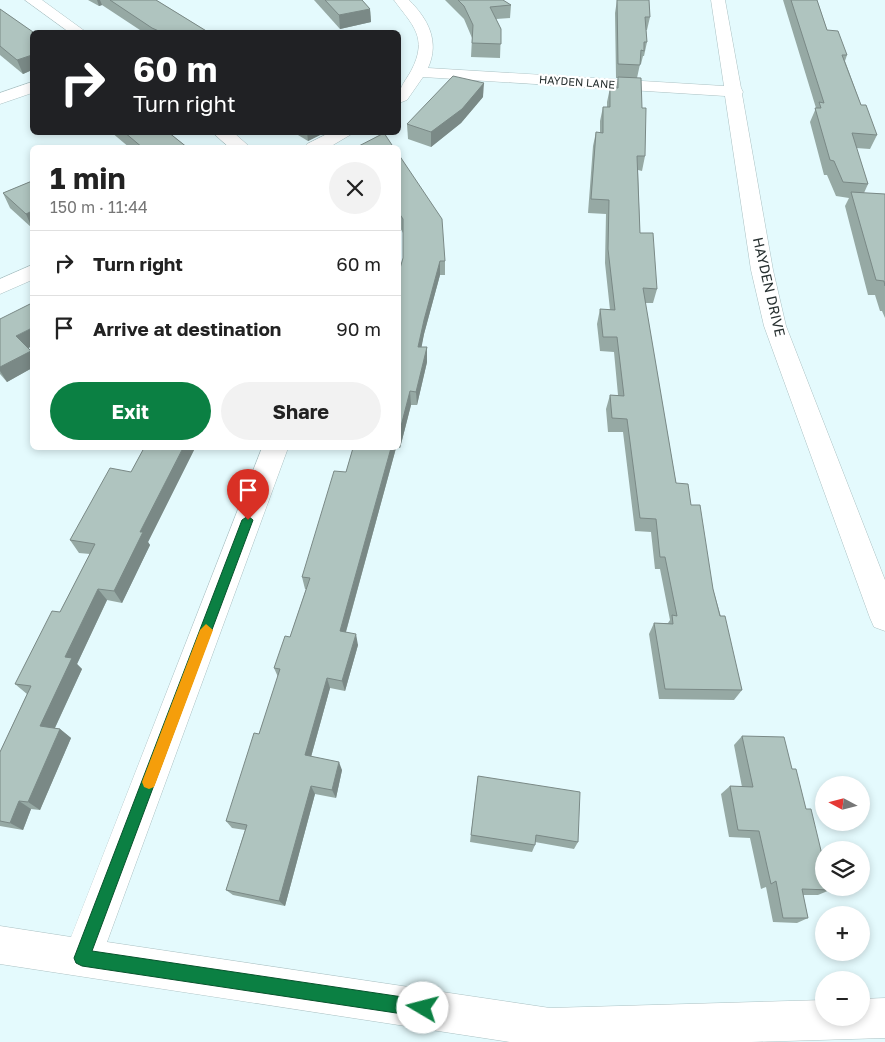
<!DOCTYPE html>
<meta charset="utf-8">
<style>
:root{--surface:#fff;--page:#f2f2f2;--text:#222;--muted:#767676;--line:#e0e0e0;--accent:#0b8043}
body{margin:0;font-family:"Golos Text",sans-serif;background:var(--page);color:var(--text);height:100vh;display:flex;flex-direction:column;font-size:19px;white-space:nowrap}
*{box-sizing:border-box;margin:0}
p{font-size:16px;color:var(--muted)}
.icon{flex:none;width:28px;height:28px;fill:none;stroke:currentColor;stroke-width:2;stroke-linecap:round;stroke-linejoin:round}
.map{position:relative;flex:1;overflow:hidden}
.drawer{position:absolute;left:30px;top:145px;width:371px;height:305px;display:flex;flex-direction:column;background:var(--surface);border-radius:8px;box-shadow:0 2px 8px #0003}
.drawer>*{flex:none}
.top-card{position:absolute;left:30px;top:30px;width:371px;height:105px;border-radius:8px;box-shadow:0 2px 8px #0003;background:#202124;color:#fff;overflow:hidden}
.needle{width:32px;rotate:277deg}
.fabs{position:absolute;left:815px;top:776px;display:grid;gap:10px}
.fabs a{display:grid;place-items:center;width:55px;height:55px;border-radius:50%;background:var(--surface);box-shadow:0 2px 8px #0003;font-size:25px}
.pin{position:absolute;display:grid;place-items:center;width:42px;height:42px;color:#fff;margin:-51px -21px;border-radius:50% 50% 50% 0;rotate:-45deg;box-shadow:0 0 5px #0007}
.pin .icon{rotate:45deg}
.me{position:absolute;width:55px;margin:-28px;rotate:278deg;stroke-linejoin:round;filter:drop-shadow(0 0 4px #0008)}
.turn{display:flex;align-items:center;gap:18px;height:105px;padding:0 20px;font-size:22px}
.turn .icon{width:65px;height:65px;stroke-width:2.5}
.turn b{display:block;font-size:35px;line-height:42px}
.round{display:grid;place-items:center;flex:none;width:52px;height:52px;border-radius:26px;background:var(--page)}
.head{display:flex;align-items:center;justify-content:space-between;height:85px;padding:0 20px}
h1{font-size:30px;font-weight:700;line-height:38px}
.cta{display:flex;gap:10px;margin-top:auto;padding:10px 20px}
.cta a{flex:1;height:58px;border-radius:30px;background:var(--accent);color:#fff;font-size:20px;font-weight:700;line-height:58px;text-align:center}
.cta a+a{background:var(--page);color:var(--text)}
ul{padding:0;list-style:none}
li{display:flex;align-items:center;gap:15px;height:65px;padding:0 20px;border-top:1px solid var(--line)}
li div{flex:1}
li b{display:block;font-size:19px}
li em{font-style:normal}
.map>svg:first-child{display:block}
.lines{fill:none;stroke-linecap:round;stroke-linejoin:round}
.minor-casing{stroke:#abc1c3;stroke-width:1}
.minor{fill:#fff;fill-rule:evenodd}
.wall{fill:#96a9a4}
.shaded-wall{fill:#7a8986}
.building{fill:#afc4bf;stroke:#7a8986}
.route{fill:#0b8043;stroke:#07532c}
.slow{fill:#f59e0b}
.labels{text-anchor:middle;stroke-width:4.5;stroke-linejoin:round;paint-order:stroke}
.far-street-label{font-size:11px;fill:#283131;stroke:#fff}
.street-label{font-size:14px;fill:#283131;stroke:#fff}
</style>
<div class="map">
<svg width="885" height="1042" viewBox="0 0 885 1042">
<rect width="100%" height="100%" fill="#e4fafd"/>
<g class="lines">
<defs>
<g id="minor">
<path d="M 25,0 L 42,0 L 86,32 L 69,32 Z"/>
<path d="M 394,0 L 409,0 C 428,19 440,41 428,68 L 724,86 L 711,0 L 725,0 L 741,88 L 743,92 L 742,94 L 773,270 L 786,326 L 885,580 L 885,631 L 874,627 L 870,618 L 764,326 L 751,270 L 725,96 L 423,77 L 407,100 L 399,103 C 399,86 403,85 411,71 C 429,37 412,25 394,0 Z"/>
<path d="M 32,82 L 32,93 L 0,104 L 0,93 Z"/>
<path d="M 212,132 L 233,132 L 251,148 L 230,148 Z"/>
<path d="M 331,132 L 355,132 L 328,148 L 304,148 L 307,144 Z"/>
<path d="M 32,265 L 32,280 L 0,294 L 0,279 Z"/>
<path d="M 262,448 L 288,448 L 107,942 L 550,1008 L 824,1000 L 824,1018 L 861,1018 L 861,999 L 885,998 L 885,1038 L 751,1042 L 510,1042 L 0,964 L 0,926 L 71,937 Z"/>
</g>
</defs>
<!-- minor casing -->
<use href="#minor" class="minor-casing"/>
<!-- minor -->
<use href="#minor" class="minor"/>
</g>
<!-- wall -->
<g class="wall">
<path d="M 88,0 L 156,0 L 208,32 L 143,32 L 102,5 L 99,6 Z"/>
<path d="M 314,0 L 362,0 L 370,9 L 371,22 L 340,29 Z"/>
<path d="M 445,0 L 503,0 L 511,5 L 510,18 L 496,19 L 501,29 L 500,58 L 471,57 L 472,38 L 464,19 Z"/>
<path d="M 617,0 L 649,0 L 650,17 L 647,30 L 646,30 L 647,42 L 644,56 L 643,56 L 641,64 L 640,64 L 637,78 L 645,156 L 642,171 L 638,170 L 640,233 L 657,289 L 653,303 L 645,303 L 676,483 L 691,505 L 713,589 L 742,690 L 734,700 L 659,699 L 649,634 L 654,623 L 668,623 L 670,620 L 660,569 L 655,569 L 651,532 L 635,531 L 623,432 L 608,432 L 606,409 L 610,395 L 618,395 L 614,352 L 600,351 L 597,324 L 600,309 L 610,310 L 605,263 L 606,214 L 588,213 L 593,146 L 596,132 L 600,133 L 600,121 L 603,107 L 607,107 L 607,102 L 610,88 L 616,88 L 618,78 L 616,78 L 615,13 Z"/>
<path d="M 783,0 L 817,0 L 827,30 L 847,55 L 845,61 L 861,105 L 877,135 L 870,149 L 856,148 L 868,184 L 864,193 L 885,194 L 885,318 L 882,311 L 880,311 L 875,295 L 868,295 L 845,206 L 849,198 L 836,196 L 827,175 L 824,175 L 810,122 L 816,108 Z"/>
<path d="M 0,9 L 32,32 L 32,70 L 23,74 L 0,55 Z"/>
<path d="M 483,97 L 461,123 L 431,147 L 408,139 L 407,124 Z"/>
<path d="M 111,132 L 168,132 L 188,148 L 130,148 Z"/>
<path d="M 293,132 L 326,132 L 308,141 Z"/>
<path d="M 399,155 L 445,261 L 445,275 L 440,275 L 424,334 L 421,347 L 427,347 L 427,362 L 417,405 L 411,405 L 400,448 L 399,448 L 399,272 L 403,258 L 403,233 L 399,226 Z"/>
<path d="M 32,181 L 32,228 L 10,208 L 3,193 Z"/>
<path d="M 0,319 L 32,346 L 28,348 L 32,354 L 32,368 L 7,382 L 0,374 Z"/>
<path d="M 144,448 L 195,448 L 148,542 L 150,545 L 122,603 L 107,600 L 77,664 L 82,669 L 55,728 L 60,729 L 71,738 L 40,810 L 31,809 L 23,830 L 0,826 L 0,752 L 27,694 L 15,684 L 60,612 L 90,554 L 79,553 L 70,540 L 131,472 Z"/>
<path d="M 353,448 L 396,448 L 346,632 L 358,645 L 345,691 L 330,688 L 311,757 L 342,770 L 336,798 L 315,794 L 285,906 L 233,895 L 226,890 L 245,830 L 232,828 L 226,821 L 259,734 L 278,677 L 274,668 L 290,637 L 306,589 L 305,589 L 302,577 L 346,472 Z"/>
<path d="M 742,736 L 792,769 L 806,809 L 830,890 L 818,895 L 803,895 L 808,918 L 797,923 L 773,922 L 766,887 L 761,889 L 750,838 L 729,837 L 721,794 L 730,786 L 742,787 L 734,745 Z"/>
<path d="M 478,776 L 578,842 L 574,849 L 535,842 L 535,845 L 532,852 L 470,842 Z"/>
</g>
<!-- shaded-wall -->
<g class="shaded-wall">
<path d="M 97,0 L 100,0 L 102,5 L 99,6 Z"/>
<path d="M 370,9 L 371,22 L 340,29 L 339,15 Z"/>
<path d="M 32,55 L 32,70 L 23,74 L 17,60 Z"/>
<path d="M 484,83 L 483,97 L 461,123 L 431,147 L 431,132 Z"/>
<path d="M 307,132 L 326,132 L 308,141 Z"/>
<path d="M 32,211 L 32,228 L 26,214 Z"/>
<path d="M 440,261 L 440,275 L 424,334 L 419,361 L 418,347 L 424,320 Z"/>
<path d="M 32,328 L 32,346 L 25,350 L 16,336 Z"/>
<path d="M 427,347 L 427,362 L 417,405 L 416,392 Z"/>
<path d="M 31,351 L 32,354 L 32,368 L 7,382 L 0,371 L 0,367 Z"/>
<path d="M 410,391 L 411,405 L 400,448 L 399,434 Z"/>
<path d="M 183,448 L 195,448 L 148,542 L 150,545 L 122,603 L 114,591 L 140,532 Z"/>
<path d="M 391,448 L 396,448 L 343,642 L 340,631 Z"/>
<path d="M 98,589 L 107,600 L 77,664 L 82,669 L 51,736 L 40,726 L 65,657 Z"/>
<path d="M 356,634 L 358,645 L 345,691 L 342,681 Z"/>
<path d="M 327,678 L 330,688 L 309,764 L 305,755 Z"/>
<path d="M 60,729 L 71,738 L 40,810 L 28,802 Z"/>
<path d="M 339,762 L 342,770 L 336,798 L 332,790 Z"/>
<path d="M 311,786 L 315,794 L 285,906 L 279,901 Z"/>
<path d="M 19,801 L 31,809 L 23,830 L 10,823 Z"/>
</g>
<!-- building -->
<g class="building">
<path d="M 110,0 L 156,0 L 208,32 L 161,32 L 152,28 Z"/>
<path d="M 325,0 L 362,0 L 370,9 L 339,15 Z"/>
<path d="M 458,0 L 503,0 L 511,5 L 490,7 L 501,29 L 501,44 L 472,43 L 473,25 L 464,6 Z"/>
<path d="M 617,0 L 649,0 L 650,17 L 645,17 L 647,42 L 644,42 L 644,51 L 641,50 L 640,65 L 618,64 Z"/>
<path d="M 791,0 L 817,0 L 827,30 L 838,31 L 847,55 L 842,55 L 861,105 L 866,105 L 877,135 L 852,133 L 868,184 L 843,182 L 834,161 L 830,160 L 815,108 L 821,108 L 819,102 L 824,103 Z"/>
<path d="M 0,9 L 33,32 L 32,55 L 17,60 L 0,46 Z"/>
<path d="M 453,76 L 484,83 L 462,109 L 431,132 L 407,124 Z"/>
<path d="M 618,77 L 641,78 L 642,108 L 646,108 L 645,156 L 637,156 L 640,233 L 653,233 L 657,289 L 643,288 L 676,483 L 688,484 L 691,505 L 700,505 L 713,589 L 720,616 L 725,616 L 742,690 L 665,689 L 654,623 L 673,624 L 672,615 L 677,616 L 665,557 L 660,557 L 656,519 L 640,518 L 627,419 L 612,418 L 610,395 L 624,396 L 617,337 L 603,337 L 600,309 L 615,310 L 608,249 L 609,200 L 591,199 L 596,132 L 603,133 L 603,107 L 610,107 L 610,88 L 618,88 Z"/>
<path d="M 124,132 L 168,132 L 188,148 L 143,148 Z"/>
<path d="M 384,133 L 394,148 L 355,148 Z"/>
<path d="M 399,155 L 442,219 L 445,261 L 440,261 L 424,320 L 418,347 L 427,347 L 416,392 L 410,391 L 399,434 L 399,272 L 403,258 L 403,219 L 399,213 Z"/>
<path d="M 32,181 L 32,211 L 26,214 L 3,193 Z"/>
<path d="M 851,192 L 885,194 L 885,286 L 884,281 L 876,280 Z"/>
<path d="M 32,303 L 32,328 L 16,336 L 31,351 L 0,367 L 0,319 Z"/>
<path d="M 144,448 L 183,448 L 140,532 L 143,532 L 114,591 L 98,589 L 65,657 L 72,658 L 40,726 L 60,729 L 28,802 L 19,801 L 10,823 L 0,821 L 0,752 L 31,686 L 15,684 L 52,611 L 60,612 L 95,544 L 70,540 L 110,468 L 131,472 Z"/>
<path d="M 353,448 L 391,448 L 340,631 L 356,634 L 342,681 L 327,678 L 305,755 L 339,762 L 332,790 L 311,786 L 279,901 L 226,890 L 247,825 L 226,821 L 254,733 L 259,734 L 280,669 L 274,668 L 285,636 L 290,637 L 310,578 L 302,577 L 334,471 L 346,472 Z"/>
<path d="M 742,736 L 784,737 L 792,769 L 796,769 L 806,809 L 811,809 L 824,863 L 824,888 L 830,888 L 830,890 L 802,889 L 808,918 L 783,918 L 776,881 L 771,884 L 759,831 L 738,830 L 730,786 L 753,787 Z"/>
<path d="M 478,776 L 580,792 L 578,842 L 536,835 L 535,845 L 471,835 Z"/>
</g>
<!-- route -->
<path class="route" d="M 248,516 L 253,520 L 92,951 L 423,1000 L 429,1003 L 432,1008 L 429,1014 L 423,1017 L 82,966 L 76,963 L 74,958 L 242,520 Z"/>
<!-- slow -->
<path class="slow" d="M 206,624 L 213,630 L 156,782 L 154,787 L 149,789 L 144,787 L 142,782 L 200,630 Z"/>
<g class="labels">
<!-- far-street labels -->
<g class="far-street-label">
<text transform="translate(577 82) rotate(4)" y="4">HAYDEN LANE</text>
</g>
<!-- street labels -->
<g class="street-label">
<text transform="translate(769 287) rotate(77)" y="5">HAYDEN DRIVE</text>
</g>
</g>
</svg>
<div class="fabs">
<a><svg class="needle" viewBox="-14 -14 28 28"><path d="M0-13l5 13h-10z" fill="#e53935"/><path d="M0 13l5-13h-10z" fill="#767676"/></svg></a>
<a><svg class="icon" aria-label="layers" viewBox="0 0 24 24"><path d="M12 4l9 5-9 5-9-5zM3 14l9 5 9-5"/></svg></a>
<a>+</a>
<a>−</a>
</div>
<div class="pin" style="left:248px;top:520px;background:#d93025"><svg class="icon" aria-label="arrive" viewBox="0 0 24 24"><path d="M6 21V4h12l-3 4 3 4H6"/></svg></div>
<svg class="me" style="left:423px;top:1008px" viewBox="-20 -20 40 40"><circle r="19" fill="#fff"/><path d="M0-13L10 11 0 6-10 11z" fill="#0b8043"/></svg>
<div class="top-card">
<div class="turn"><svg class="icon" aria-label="right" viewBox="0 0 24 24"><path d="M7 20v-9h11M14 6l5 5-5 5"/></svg><div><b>60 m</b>Turn right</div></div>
</div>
<section class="drawer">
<div class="head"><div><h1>1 min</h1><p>150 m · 11:44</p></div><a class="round"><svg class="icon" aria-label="close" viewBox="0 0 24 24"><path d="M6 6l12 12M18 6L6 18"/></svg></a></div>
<ul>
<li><svg class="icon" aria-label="right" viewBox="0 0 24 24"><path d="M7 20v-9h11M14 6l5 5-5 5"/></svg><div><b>Turn right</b></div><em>60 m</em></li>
<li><svg class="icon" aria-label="arrive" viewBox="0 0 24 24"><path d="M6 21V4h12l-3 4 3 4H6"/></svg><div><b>Arrive at destination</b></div><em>90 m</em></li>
</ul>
<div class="cta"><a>Exit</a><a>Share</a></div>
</section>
</div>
